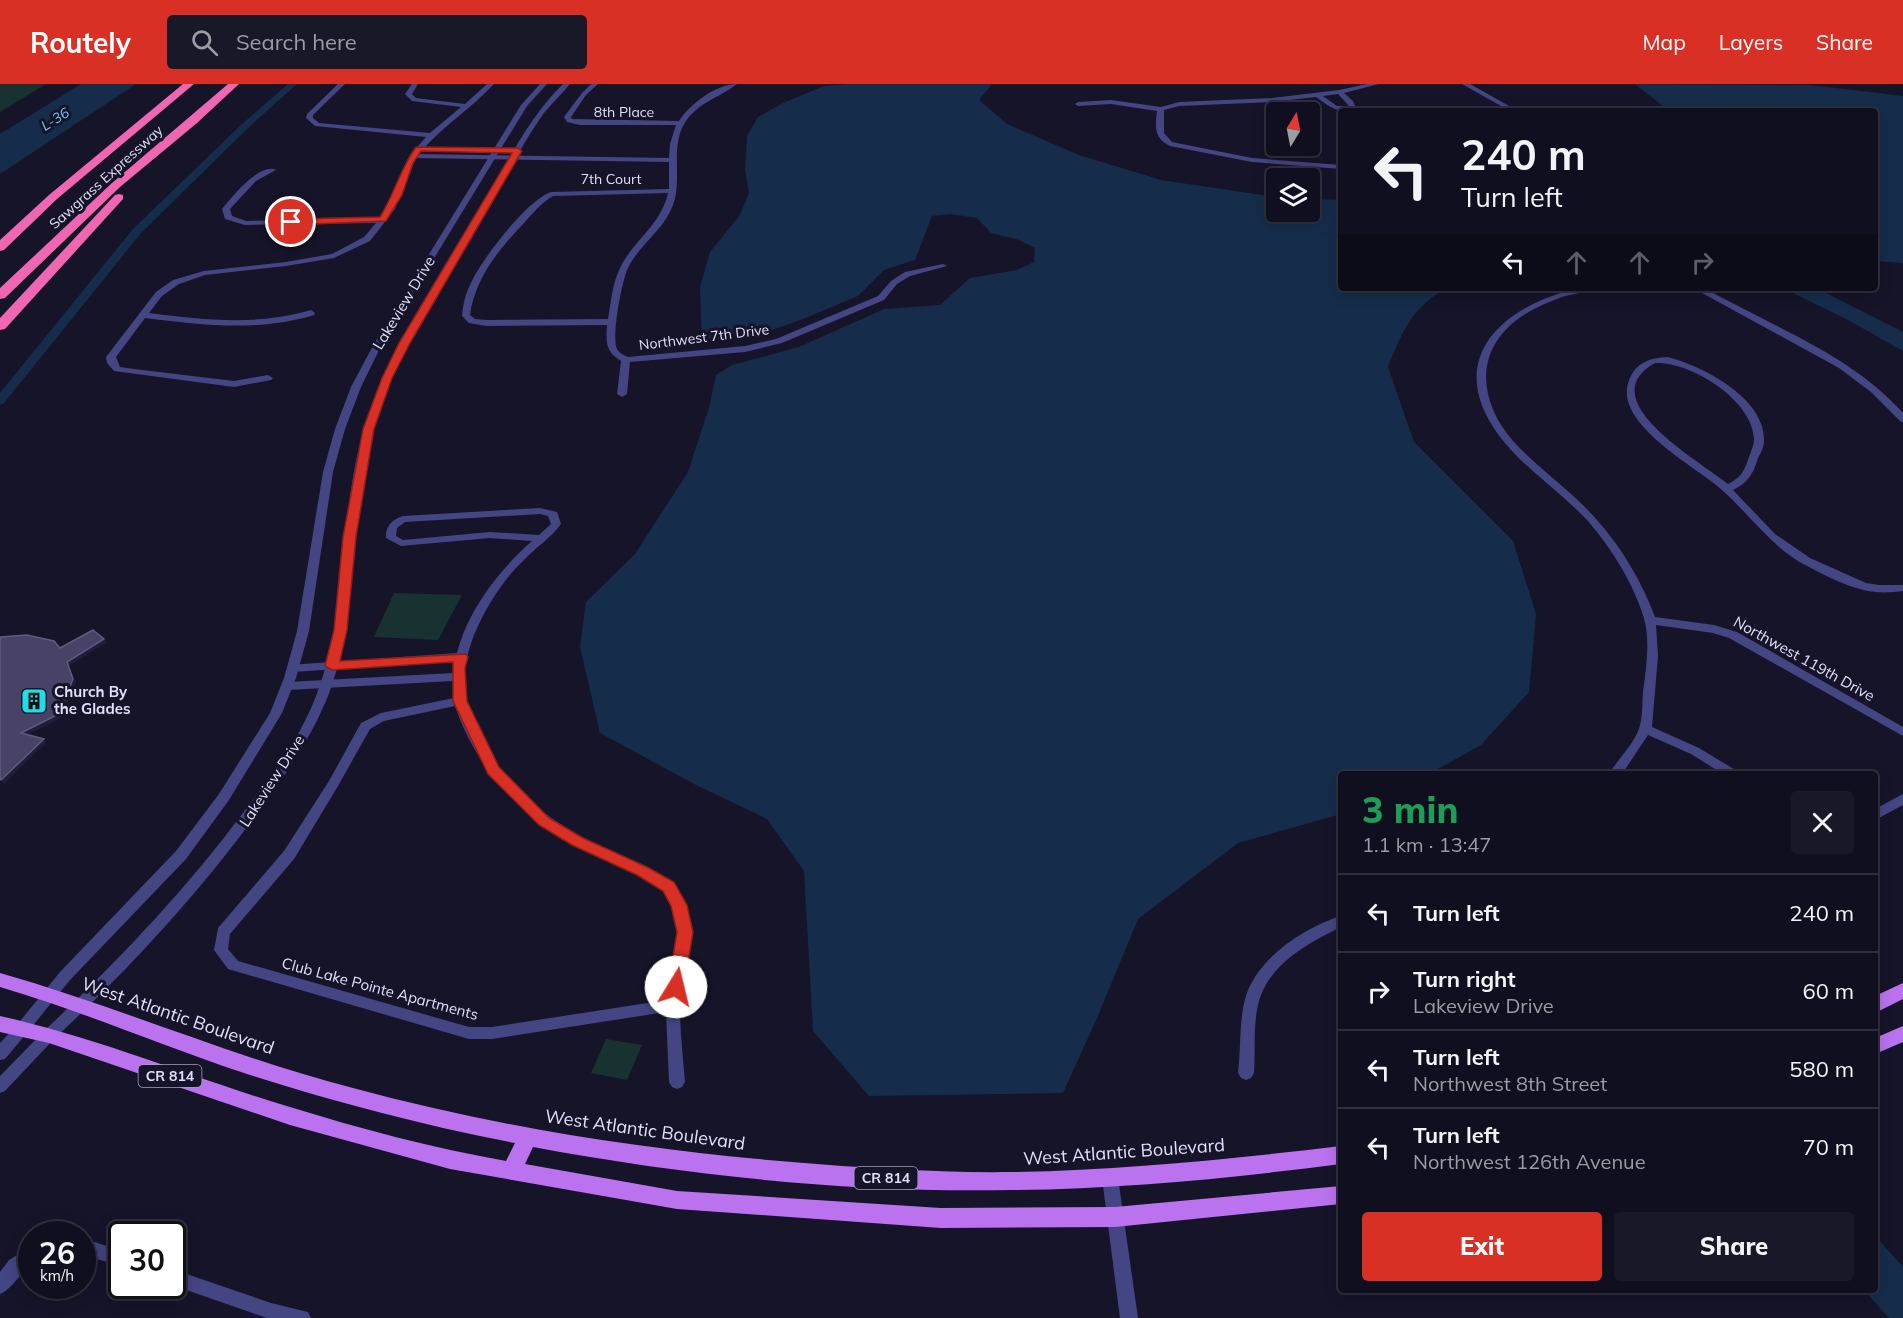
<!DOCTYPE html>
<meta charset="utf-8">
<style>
:root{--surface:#100f1f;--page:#191828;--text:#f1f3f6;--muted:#9c9ca4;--line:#302f3d;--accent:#d93025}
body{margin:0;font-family:Mulish,sans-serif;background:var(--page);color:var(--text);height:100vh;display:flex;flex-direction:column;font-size:22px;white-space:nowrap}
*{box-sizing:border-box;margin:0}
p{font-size:20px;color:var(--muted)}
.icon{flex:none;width:33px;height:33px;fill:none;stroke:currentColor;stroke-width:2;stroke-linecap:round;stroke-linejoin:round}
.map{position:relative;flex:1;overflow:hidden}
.side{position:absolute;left:1338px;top:687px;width:540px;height:522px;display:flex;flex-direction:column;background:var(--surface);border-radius:6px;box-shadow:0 3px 15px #0003,0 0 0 2px var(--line)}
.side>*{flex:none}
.hud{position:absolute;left:1338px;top:24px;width:540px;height:183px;border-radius:6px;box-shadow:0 3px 15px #0003,0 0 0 2px var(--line);background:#100f1f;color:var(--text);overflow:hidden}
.needle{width:39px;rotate:10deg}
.tools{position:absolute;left:1266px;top:18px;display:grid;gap:12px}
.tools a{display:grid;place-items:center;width:54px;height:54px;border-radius:6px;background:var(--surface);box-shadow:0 3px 15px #0003,0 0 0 2px var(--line);font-size:30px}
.speed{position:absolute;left:18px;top:1137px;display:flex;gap:12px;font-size:30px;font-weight:700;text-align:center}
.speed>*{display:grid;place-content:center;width:78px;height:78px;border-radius:50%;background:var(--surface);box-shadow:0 3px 15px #0003,0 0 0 2px var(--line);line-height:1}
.speed small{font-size:15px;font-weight:400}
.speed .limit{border:3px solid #111;border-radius:9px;background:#fff;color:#111}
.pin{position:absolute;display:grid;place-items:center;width:51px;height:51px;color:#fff;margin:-26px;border:3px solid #fff;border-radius:50%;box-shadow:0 2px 6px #0007}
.me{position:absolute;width:66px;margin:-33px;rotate:9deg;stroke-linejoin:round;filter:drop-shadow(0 0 4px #0008)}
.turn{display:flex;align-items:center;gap:21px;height:126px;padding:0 24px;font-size:27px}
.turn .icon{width:78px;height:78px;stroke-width:2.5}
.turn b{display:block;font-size:42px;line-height:51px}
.lanes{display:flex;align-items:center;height:57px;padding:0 24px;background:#0003;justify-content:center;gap:30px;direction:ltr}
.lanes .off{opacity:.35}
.round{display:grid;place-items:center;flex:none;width:63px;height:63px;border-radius:6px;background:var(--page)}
.overview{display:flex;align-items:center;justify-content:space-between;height:102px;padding:0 24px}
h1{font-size:36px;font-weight:800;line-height:45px;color:#1e9e55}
.action{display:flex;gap:12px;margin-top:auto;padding:12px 24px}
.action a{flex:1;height:69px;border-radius:6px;background:var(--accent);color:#fff;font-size:24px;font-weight:800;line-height:69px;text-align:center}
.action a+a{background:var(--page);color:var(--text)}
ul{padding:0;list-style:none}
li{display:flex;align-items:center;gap:18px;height:78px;padding:0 24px;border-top:2px solid var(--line)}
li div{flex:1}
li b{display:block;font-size:22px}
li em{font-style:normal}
header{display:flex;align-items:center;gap:36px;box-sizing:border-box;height:84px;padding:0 30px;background:var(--accent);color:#fff}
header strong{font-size:28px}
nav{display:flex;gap:33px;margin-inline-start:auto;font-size:21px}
.search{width:420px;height:54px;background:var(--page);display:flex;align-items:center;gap:15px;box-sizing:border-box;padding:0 21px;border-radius:6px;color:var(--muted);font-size:22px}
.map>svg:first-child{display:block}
.green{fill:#173230}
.water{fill:#152d4b}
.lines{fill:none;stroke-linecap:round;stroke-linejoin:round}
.canal{fill:#152d4b;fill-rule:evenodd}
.minor{fill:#444583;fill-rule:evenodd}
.tertiary{fill:#444583;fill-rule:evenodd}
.primary{fill:#ba72ef;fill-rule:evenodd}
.motorway{fill:#ee67b0;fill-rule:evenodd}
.shaded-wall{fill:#201c3c}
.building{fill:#474266;stroke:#5f5b7e;stroke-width:1.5}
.route{fill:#d93025;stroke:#8d1f18;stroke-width:1.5}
.labels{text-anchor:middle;stroke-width:6;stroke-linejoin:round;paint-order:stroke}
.far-street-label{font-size:14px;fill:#e1dffb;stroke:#161429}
.far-water-label{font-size:14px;font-style:italic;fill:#78bff0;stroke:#161429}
.shield{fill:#161429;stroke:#a4a2bc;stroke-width:1.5}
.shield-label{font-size:14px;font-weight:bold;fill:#e1dffb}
.street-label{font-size:15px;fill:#e1dffb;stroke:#161429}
.poi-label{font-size:15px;font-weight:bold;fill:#e1dffb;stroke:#161429;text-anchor:start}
.near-street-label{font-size:18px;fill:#e1dffb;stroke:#161429}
</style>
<header>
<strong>Routely</strong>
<div class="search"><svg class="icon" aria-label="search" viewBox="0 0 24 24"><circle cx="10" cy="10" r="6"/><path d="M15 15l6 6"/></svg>Search here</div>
<nav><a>Map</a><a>Layers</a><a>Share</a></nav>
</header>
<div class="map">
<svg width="1903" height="1234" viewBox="0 0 1903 1234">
<rect width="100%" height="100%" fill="#161429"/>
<!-- green -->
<g class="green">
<path d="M 0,0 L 46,0 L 0,28 Z"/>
<path d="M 394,509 L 462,511 L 438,556 L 374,553 Z"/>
<path d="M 606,955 L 642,961 L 627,996 L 591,989 Z"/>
</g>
<!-- water -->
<g class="water">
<path d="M 81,0 L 136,0 L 0,90 L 0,50 Z"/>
<path d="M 846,0 L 992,0 L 979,16 L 1007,40 L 1079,71 L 1161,96 L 1276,113 L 1276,128 L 1310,128 L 1310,115 L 1341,116 L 1341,204 L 1448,204 C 1413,221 1402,248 1388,283 L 1414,358 L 1513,457 L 1536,530 L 1529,608 L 1481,661 L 1429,690 L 1341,690 L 1341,730 L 1238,759 L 1138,835 L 1097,934 L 1063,1009 L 869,1012 L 813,947 L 804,787 L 767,735 L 696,701 L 600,649 L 580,563 L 586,518 L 635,470 L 688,388 L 709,324 L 716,291 L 732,281 L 799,263 L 884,225 L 940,221 L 970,194 L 1017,186 L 1034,178 L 1035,164 L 1019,156 L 991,149 L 977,134 L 950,130 L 932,132 L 915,176 L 884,186 L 858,212 L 803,235 L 755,252 L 702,256 L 700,203 L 710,168 L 740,131 L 749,109 L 745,86 L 747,52 L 758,33 L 783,19 L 824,2 Z"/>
<path d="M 1635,0 L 1811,1 L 1903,12 L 1903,179 L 1875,177 L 1875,27 L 1665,27 L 1664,23 Z"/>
<path d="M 1783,204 L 1816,204 L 1903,248 L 1903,267 L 1848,236 Z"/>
<path d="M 1875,1152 L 1903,1183 L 1903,1234 L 1889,1234 L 1864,1206 L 1875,1206 Z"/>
</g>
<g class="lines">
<!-- canal -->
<path class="canal" d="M 288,0 L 297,0 L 248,44 L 141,149 L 4,319 L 0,321 L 0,309 L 133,145 L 242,40 Z"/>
<!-- minor -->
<g class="minor">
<path d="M 338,0 L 345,0 L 313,31 L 313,34 L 319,39 L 430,49 L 461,23 L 412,17 L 405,10 L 412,0 L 418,0 L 412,10 L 416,14 L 465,20 L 487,0 L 494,0 C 471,25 441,43 419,70 L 669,74 L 670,60 L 676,41 L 580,41 L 567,38 L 564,33 L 582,9 L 591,0 L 598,0 L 586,11 L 571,33 L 572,35 L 679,37 C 690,20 716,0 737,0 C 721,13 699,18 686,37 C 669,62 683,94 673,121 C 664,146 639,161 628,184 C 622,196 611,254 617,265 C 619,269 624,271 628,273 L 745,262 L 776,255 L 878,212 L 891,197 L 905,188 L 943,180 L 947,182 L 910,192 L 897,200 L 884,216 L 782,259 L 745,268 L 630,278 L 627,310 L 622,313 L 617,310 L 621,277 C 605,268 606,257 607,241 L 487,242 L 469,239 L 462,232 C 463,221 465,211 470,201 C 480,177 527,116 551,108 L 669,105 L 669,78 L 416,74 L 395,125 L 370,157 L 334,174 L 286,182 L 205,191 L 179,200 L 162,212 L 149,229 C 207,236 254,242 311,226 L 315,229 L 314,231 C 259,248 202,241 145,234 L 116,273 L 120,283 L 134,285 L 234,297 L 268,291 L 273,294 L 271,296 L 234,303 L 114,287 L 107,279 L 106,273 L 156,208 L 173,196 L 204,187 L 286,178 L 332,170 L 364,153 L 376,139 L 245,141 L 225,135 L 222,125 C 232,113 260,78 276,86 L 256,97 L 230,125 L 232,132 L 246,137 L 380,134 L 387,125 L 409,72 L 426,53 L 315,42 L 306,34 L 307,30 ZM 668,109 C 661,141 633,157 620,184 C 612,200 611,219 608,235 L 487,236 L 475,235 L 470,231 C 475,194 499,165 525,138 C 533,129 541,119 553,112 Z"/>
<path d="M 1367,0 L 1379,0 L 1344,9 L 1353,17 L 1356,24 C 1341,32 1328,22 1316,13 L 1272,18 L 1179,22 L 1164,26 L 1164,49 L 1172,58 L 1252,74 L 1341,81 L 1341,85 L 1252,78 L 1170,62 C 1154,55 1155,42 1157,27 L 1111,20 L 1078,22 L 1075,20 L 1078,18 L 1111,16 L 1161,23 L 1179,18 L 1272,14 L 1339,6 ZM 1338,10 L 1349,22 L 1337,22 L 1323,12 Z"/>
<path d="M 1462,0 L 1470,0 L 1518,27 L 1510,27 Z"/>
<path d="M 1578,204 L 1592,204 C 1584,209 1572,210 1562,213 C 1546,219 1527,227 1514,238 C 1473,272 1481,321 1514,358 C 1540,386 1572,407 1597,436 C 1622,464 1642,498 1655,533 L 1714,541 L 1737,548 L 1903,643 L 1903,652 L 1729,554 L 1713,549 L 1656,541 L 1658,572 L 1652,643 L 1699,664 L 1737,687 L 1739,690 L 1723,690 L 1691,670 L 1648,651 L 1622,690 L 1609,690 C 1618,675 1633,661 1639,645 C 1643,633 1642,620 1643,608 C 1646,584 1651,556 1643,531 C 1632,497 1611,464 1588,437 C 1562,409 1529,388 1505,359 C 1440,280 1496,224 1578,204 Z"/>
<path d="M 1693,204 L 1704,204 L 1709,207 C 1731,218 1753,230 1775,241 C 1822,265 1867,289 1903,329 L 1903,338 L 1900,337 L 1871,308 L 1839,284 Z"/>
<path d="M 1667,273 C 1701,281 1766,314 1764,357 C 1764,363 1761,369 1758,374 C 1753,390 1749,398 1733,406 L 1775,450 L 1810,474 L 1866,499 L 1879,501 L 1903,501 L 1903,507 C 1894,508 1885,509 1876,508 C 1851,506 1825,491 1803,480 C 1770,461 1750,431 1722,406 C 1696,382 1609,338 1630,294 C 1637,278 1651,274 1667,273 ZM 1655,279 C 1690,277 1753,316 1754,355 C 1754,361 1751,367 1749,373 C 1744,387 1742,393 1728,400 C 1702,378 1589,316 1655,279 Z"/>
<path d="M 540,424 L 557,428 L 561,440 C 550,455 536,463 523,477 C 508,491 495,510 485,528 C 473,550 463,576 465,601 C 468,655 516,711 559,739 C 593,762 632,776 668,795 C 677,801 683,812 686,822 C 700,860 681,888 680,923 C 680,948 683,973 685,998 L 682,1003 L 677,1005 L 672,1003 L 669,998 L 666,928 L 492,955 L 469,955 L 228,885 L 214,866 L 218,844 L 284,767 L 329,697 L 361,639 L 381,629 L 454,614 L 453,597 L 288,606 L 282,602 L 288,598 L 453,589 L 455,577 L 293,588 L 289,587 L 287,584 L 289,581 L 457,569 C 468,526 499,486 532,457 L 490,454 L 401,462 L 386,454 C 385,443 392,435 403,432 ZM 540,430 L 548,432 L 551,440 L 539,451 L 490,448 L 403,456 L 396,452 L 397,444 L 405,438 ZM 455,622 C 476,685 524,735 582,765 C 605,776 661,795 671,817 C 686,847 673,886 667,916 L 492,943 L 469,943 L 238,877 L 228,865 L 230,850 L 294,775 L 338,702 L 370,645 L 384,637 Z"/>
<path d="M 1903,710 L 1903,721 L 1875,736 L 1875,725 Z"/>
<path d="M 1341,832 L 1341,843 C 1311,858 1274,877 1261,911 C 1252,934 1256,964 1254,989 L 1251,994 L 1246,996 L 1241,994 L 1238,989 C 1241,965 1239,938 1245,915 C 1256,875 1304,843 1341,832 Z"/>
<path d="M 21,940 L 26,942 L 28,946 L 26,950 L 5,975 L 0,976 L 0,959 L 16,942 Z"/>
<path d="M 49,945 L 54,947 L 56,951 L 54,955 L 5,1007 L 0,1009 L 0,992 L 44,947 Z"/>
<path d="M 1110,1087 L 1116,1089 L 1118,1094 L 1138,1234 L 1120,1234 L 1102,1094 L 1104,1089 Z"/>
<path d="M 82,1154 L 122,1167 L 122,1183 L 82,1170 Z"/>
<path d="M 32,1162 L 32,1180 C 20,1189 11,1206 0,1210 L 0,1188 L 9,1176 Z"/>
<path d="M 172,1185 L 271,1219 L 308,1228 L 311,1234 L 267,1234 L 172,1201 Z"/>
</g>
<!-- tertiary -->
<g class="tertiary">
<path d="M 540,0 L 547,0 L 527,22 L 383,258 L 361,303 L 345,345 L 333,388 L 309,547 L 296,594 L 282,629 L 229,716 L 186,775 L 70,896 L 26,950 L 21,952 L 16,950 L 14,946 L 16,942 L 60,888 L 176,767 L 219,710 L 270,629 L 284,594 L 297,547 L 323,388 L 335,345 L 351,303 L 375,258 L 521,21 Z"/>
<path d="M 563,0 L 570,0 C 562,10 552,19 544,29 C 523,58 508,90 490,121 C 442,203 386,280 366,375 C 351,453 357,538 328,612 C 311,655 283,694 256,731 C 196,813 128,886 54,955 L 49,957 L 44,955 L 42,951 L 44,947 C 117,878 186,806 246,725 C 273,690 300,654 316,612 C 345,538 340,455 356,377 C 376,280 434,203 483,120 C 508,78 528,34 563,0 Z"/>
</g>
<!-- primary -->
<g class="primary">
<path d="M 0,889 C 119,923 233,973 353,1004 C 497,1043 644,1066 792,1078 C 865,1084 939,1089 1012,1088 C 1122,1086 1232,1075 1341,1062 L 1341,1080 C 1232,1094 1122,1105 1011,1106 C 852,1109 689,1092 533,1063 L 525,1080 L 677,1107 L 941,1124 L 1115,1123 L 1341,1102 L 1341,1120 L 1115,1143 L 941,1144 L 677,1125 L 450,1085 L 290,1041 L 49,959 L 0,948 L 0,932 C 99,954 193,994 290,1023 C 361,1045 433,1064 506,1077 L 515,1059 C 422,1041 331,1017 241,988 C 160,961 82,927 0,903 Z"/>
<path d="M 1903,899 L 1903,915 L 1875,929 L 1875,912 Z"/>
<path d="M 1903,942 L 1903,958 L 1875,970 L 1875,954 Z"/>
</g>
<!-- motorway -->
<g class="motorway">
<path d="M 183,0 L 194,0 L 57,115 L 4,166 L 0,167 L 0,156 L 49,111 Z"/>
<path d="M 228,0 L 239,0 L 197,39 L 120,103 L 5,214 L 0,215 L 0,204 L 112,99 Z"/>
<path d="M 119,110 L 123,111 L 123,115 L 5,245 L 0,246 L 0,234 L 115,111 Z"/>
</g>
</g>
<!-- shaded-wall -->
<g class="shaded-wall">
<path d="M 104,555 L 106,559 L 69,582 L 76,599 L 61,634 L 23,653 L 21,649 L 67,578 Z"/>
<path d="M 44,655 L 46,659 L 4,700 L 1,696 Z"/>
</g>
<!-- building -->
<path class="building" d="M 93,546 L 104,555 L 67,578 L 73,595 L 59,630 L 21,649 L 44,655 L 1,696 L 0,695 L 0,553 L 27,551 L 54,557 L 60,564 Z"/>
<!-- route -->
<path class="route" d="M 416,63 L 518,64 L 522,67 L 410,259 L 392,294 L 374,345 L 356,453 L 347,546 L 340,577 L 466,570 L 468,573 L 465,584 L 467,617 L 499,683 L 549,734 L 583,754 L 647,783 L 674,798 L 687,821 L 693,848 L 684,903 L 682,908 L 676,910 L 670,908 L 668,903 L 677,848 L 671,822 L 663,807 L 637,791 L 572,761 L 539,741 L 488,690 L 453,617 L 453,578 L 332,586 L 325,582 L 334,546 L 343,453 L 363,345 L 382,294 L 399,259 L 512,69 L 421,67 L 413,79 L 402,111 L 386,137 L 291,141 L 287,138 L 291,135 L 380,133 C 395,109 400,85 416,63 Z"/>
<!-- icons -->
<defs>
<symbol id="building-square" viewBox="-11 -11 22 22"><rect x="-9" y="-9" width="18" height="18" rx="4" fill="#20dee6" stroke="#161429"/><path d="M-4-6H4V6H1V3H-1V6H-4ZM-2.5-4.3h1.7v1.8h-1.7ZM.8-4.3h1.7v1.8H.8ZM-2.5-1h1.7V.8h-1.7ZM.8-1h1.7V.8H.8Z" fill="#111"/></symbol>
</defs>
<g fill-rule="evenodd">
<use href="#building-square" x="19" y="602" width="30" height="30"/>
</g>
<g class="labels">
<!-- far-street labels -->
<g class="far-street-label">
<text x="624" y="33">8th Place</text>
<text transform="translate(106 93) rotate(-42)" y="5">Sawgrass Expressway</text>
<text x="611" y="100">7th Court</text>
<text transform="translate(704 253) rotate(-7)" y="5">Northwest 7th Drive</text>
</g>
<!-- far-water labels -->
<g class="far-water-label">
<text transform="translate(55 35) rotate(-32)" y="5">L-36</text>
</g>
<!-- shield labels -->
<g class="shield">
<rect x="138.5" y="981" width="63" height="22" rx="4.5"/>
<rect x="854.5" y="1083" width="63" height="22" rx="4.5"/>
</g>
<g class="shield-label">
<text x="170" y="997">CR 814</text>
<text x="886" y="1099">CR 814</text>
</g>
<!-- street labels -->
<g class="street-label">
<text transform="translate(404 219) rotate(-59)" y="5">Lakeview Drive</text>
<text transform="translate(1804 575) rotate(29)" y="5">Northwest 119th Drive</text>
<text transform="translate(272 697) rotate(-57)" y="5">Lakeview Drive</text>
<text transform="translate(380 905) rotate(15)" y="5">Club Lake Pointe Apartments</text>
</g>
<!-- poi labels -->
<g class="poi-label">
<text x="54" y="613">Church By<tspan x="54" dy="17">the Glades</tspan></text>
</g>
<!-- near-street labels -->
<g class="near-street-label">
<text transform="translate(178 932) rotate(19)" y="6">West Atlantic Boulevard</text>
<text transform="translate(645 1046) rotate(8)" y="6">West Atlantic Boulevard</text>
<text transform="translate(1124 1068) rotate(-4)" y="6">West Atlantic Boulevard</text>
</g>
</g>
</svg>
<div class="tools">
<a><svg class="needle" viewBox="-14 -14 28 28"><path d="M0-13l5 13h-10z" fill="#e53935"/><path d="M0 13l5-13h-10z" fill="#9c9ca4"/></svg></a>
<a><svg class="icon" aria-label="layers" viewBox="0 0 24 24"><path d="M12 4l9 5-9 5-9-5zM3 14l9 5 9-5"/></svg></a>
</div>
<div class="speed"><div>26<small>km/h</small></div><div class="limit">30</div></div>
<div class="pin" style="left:291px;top:138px;background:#d93025"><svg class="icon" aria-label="arrive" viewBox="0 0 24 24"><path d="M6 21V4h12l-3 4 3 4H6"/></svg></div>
<svg class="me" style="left:676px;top:903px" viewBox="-20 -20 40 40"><circle r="19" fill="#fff"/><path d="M0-13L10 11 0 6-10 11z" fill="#d93025"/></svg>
<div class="hud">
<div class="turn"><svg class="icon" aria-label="left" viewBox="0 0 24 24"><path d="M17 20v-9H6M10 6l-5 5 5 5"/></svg><div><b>240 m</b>Turn left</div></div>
<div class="lanes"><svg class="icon" aria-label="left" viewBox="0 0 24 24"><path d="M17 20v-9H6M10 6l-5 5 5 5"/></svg><svg class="icon off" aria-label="ahead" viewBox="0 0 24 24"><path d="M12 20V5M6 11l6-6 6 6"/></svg><svg class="icon off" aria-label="ahead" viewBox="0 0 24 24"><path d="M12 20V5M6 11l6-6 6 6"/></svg><svg class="icon off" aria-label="right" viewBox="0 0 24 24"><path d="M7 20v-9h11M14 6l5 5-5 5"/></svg></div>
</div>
<section class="side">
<div class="overview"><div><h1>3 min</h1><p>1.1 km · 13:47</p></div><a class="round"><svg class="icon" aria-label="close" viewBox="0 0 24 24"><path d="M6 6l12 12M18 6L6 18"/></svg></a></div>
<ul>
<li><svg class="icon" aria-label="left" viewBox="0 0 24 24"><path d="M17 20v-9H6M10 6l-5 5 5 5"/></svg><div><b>Turn left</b></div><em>240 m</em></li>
<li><svg class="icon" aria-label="right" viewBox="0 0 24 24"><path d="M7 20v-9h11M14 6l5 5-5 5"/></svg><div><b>Turn right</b><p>Lakeview Drive</p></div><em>60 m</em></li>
<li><svg class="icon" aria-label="left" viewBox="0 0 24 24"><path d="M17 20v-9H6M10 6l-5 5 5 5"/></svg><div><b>Turn left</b><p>Northwest 8th Street</p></div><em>580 m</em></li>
<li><svg class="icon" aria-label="left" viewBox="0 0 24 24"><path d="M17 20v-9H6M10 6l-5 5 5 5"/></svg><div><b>Turn left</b><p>Northwest 126th Avenue</p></div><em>70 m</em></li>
</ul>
<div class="action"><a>Exit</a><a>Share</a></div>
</section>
</div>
